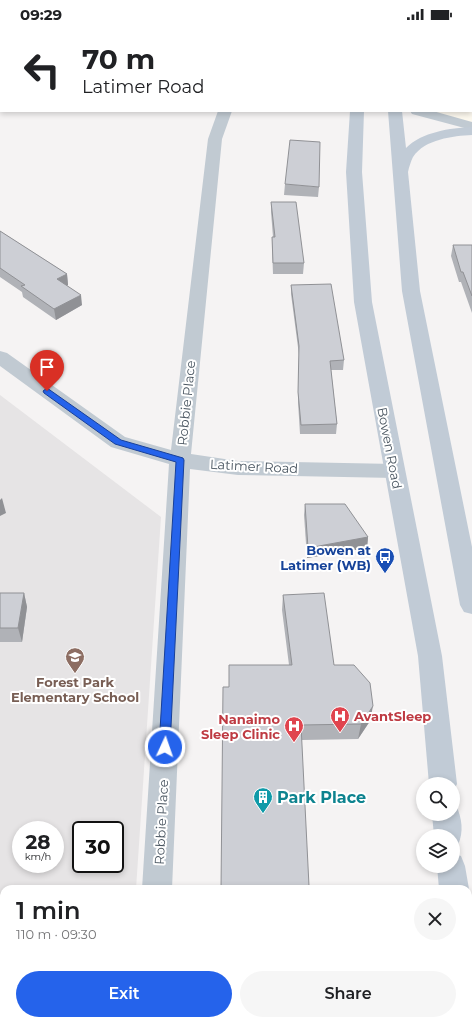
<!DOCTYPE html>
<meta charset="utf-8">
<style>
:root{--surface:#fff;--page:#f6f6f6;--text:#202124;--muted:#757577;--accent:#2563eb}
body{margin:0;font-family:Montserrat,sans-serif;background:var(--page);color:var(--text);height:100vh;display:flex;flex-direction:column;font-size:15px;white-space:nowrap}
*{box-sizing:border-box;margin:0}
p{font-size:13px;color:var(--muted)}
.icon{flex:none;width:22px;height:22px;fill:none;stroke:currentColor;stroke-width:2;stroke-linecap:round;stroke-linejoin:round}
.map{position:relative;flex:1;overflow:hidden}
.sheet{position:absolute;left:0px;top:857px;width:472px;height:140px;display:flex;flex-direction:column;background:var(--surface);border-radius:12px 12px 0 0;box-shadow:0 2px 6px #0003}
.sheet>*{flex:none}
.top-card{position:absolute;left:0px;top:0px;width:472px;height:84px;box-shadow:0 2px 6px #0003;background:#fff;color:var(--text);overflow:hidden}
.controls{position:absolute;left:416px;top:749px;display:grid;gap:8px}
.controls a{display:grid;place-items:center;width:44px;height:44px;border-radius:50%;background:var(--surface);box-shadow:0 2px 6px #0003;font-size:20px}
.speed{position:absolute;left:12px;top:793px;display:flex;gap:8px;font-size:20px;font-weight:700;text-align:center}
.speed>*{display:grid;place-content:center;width:52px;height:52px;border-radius:50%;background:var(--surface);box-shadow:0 2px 6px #0003;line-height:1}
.speed small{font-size:10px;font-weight:400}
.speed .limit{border:2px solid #111;border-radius:6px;background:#fff;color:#111}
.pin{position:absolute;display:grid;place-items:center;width:34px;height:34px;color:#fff;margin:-41px -17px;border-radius:50% 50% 50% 0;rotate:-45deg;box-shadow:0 0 4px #0007}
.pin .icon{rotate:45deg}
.me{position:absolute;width:44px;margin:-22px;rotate:3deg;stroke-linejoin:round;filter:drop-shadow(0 0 3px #0008)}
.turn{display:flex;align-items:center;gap:14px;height:84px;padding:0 16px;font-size:18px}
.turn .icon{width:52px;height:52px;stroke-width:2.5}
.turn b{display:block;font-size:28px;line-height:34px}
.round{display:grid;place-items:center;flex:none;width:42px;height:42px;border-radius:21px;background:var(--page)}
.head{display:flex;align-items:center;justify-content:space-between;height:68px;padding:0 16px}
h1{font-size:24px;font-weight:600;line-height:30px}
.cta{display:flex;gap:8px;margin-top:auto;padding:8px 16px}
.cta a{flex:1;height:46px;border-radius:24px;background:var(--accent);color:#fff;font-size:16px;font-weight:600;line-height:46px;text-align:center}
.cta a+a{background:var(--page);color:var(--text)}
.status{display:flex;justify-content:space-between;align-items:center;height:28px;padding:0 20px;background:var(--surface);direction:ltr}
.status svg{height:11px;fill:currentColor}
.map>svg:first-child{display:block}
.commercial{fill:#fdf9ef}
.education{fill:#e6e4e5;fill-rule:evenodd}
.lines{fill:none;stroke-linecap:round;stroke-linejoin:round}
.service{fill:#c1cad2;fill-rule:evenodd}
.minor{fill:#c1cad2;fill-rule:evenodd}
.tertiary{fill:#c1cad2;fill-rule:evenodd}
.secondary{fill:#c1cbd6;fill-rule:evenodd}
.wall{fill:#b0b2b7}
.shaded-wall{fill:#909195}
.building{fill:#cdcfd5;stroke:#909195}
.route{fill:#2563eb;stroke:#184099}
.labels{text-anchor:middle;stroke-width:4;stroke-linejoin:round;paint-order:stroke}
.street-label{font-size:13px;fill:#4a5661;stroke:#fff}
.transit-label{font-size:13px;font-weight:bold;fill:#164399;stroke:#fff;text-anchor:end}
.education-label{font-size:13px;font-weight:bold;fill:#785e54;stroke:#fff}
.health-label{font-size:13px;font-weight:bold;fill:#be3a42;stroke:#fff;text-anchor:start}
.near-culture-label{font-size:16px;font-weight:bold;fill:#0d838f;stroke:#fff;text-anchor:start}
</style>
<div class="status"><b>09:29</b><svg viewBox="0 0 49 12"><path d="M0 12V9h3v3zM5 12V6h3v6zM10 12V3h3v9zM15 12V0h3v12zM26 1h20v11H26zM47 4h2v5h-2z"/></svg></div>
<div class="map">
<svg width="472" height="997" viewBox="0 0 472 997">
<rect width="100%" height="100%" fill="#f5f3f3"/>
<!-- commercial -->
<path class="commercial" d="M 471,17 L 472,95 L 429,83 L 471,83 Z"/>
<!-- education -->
<path class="education" d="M 0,367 L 161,489 L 136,861 L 4,861 L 4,993 L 121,993 L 120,997 L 0,997 ZM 21,802 L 55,802 L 55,836 L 21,836 ZM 81,802 L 115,802 L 115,836 L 81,836 Z"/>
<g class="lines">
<!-- service -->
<path class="service" d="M 239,0 L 250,0 L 239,1 Z"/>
<!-- minor -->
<g class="minor">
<rect x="0" y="20" width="1" height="8"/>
<path d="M 218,83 L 232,83 L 222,111 L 191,426 L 238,433 L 395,436 L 402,438 L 405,443 L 402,448 L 395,450 L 238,447 L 190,441 L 172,861 L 142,861 L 169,436 L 111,419 L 0,338 L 0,323 L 7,325 L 125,409 L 171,422 L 208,111 Z"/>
<path d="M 123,993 L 155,993 L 154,997 L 122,997 Z"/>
</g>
<!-- tertiary -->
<g class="tertiary">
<path d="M 166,0 L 179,0 L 180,1 L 167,1 Z"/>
<path d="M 410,83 L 433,83 L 472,94 L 472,102 L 412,86 Z"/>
</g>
<!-- secondary -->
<g class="secondary">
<rect x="354" y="0" width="12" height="1"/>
<rect x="384" y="0" width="12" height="1"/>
<path d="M 350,83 L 364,83 L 362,144 L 372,274 L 442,628 L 457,756 L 453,764 L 453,756 L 429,756 L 418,628 L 354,274 L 346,144 Z"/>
<path d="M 388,83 L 402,83 L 406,120 C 422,104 450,100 472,99 L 472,107 C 453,108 425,111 413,129 C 411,133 409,139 408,144 L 420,263 L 472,519 L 472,586 L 464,584 L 460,577 L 402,263 Z"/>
<path d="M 453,776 L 456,777 C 462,790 464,804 458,817 L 453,819 L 453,808 L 434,808 L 432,786 L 453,786 Z"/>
<path d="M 453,825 L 461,828 L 465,838 L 469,861 L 468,862 L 439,861 L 437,838 L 453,838 Z"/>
<path d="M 468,978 L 472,979 L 472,997 L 451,997 L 451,993 L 468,993 Z"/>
</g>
</g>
<!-- wall -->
<g class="wall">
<rect x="471" y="20" width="1" height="45"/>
<path d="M 285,156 L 319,159 L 318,169 L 284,167 Z"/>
<path d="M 271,174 L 304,235 L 303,246 L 273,246 L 272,219 L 272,209 L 273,209 L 271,184 Z"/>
<path d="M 0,203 L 67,246 L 68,257 L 67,258 L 82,277 L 56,292 L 23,269 L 22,264 L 0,249 Z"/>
<path d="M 453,217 L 472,217 L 472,285 L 461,254 L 459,254 L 451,228 Z"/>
<path d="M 291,257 L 344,332 L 343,342 L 331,342 L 337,396 L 336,406 L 300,406 L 298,374 L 299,327 L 291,266 Z"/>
<path d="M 305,476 L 368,509 L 367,520 L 307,530 L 304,487 Z"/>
<path d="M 0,565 L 24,565 L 27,579 L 22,614 L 0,614 Z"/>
<path d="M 283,567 L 334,637 L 370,693 L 358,711 L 302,712 L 221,861 L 229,659 L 289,637 L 282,582 Z"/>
</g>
<!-- shaded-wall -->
<g class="shaded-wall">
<path d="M 67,246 L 68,257 L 59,262 L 57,251 Z"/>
<path d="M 81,267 L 82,277 L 56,292 L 54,281 Z"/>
<path d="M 2,470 L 6,485 L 0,488 L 0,472 Z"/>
<path d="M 368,509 L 367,520 L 307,530 L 308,520 Z"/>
<path d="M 24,565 L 27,579 L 22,614 L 18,600 Z"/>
<path d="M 373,678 L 370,693 L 358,711 L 361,696 Z"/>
</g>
<!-- building -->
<g class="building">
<path d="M 471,20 L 472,20 L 472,52 L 471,51 Z"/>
<path d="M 290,112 L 320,114 L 319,159 L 285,156 Z"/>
<path d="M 271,174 L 296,174 L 304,235 L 273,235 L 272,209 L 275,209 Z"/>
<path d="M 0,203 L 67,246 L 57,251 L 81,267 L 54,281 L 21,258 L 25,257 L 0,240 Z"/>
<path d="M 453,217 L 472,217 L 472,268 L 463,244 L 461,244 Z"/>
<path d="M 331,256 L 344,332 L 330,333 L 337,396 L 301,397 L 298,364 L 299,318 L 291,257 Z"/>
<path d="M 305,476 L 345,476 L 368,509 L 308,520 Z"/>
<path d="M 0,565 L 24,565 L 18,600 L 0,600 Z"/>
<path d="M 324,565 L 334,637 L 354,637 L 370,655 L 373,678 L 361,696 L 301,697 L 309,858 L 371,858 L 374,861 L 221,861 L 223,659 L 229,659 L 229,637 L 292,637 L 283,567 Z"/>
<path d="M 316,993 L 362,993 L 362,997 L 315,997 Z"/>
</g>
<!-- route -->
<path class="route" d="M 47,360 L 121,412 L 183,430 L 184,432 L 170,719 L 169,722 L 161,722 L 159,719 L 176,434 L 115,416 L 44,365 L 43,363 Z"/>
<!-- icons -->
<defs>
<symbol id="bus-pin" viewBox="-11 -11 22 30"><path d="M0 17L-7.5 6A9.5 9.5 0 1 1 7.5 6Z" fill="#1a4fb4" stroke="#fff"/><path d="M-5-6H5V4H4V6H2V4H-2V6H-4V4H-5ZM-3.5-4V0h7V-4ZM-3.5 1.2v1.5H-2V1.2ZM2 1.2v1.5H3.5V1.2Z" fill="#fff"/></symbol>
<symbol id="school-pin" viewBox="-11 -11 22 30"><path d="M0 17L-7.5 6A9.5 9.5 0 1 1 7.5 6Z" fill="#8d6e63" stroke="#fff"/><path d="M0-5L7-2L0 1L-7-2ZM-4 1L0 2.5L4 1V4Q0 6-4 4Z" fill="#fff"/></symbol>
<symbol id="hospital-pin" viewBox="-11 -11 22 30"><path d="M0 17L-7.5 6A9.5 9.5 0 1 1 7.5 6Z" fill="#e0444e" stroke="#fff"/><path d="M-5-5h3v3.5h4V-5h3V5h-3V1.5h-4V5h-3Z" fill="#fff"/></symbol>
<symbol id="building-pin" viewBox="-11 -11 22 30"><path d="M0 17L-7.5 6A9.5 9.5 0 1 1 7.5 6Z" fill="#0f9aa8" stroke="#fff"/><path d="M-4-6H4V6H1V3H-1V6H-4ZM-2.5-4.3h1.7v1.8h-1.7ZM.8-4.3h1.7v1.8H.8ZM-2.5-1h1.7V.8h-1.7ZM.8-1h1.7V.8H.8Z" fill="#fff"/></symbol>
</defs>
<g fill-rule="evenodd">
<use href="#bus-pin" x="374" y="518" width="22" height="30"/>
<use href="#school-pin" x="64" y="618" width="22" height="30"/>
<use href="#hospital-pin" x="329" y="677" width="22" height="30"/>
<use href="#hospital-pin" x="283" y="687" width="22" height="30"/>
<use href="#building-pin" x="252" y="758" width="22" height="30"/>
</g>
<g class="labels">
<!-- street labels -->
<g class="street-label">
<text transform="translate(186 375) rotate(-84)" y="5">Robbie Place</text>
<text transform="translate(390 420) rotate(79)" y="5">Bowen Road</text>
<text transform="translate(254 438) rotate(3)" y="5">Latimer Road</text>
<text transform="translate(161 794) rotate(-87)" y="5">Robbie Place</text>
</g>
<!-- transit labels -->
<g class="transit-label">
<text x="371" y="527">Bowen at<tspan x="371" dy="15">Latimer (WB)</tspan></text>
</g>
<!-- education labels -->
<g class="education-label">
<text x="75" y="659">Forest Park<tspan x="75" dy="15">Elementary School</tspan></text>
</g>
<!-- health labels -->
<g class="health-label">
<text x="354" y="693">AvantSleep</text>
<text x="280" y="696" text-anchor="end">Nanaimo<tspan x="280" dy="15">Sleep Clinic</tspan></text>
</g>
<!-- near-culture labels -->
<g class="near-culture-label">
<text x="277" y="775">Park Place</text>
</g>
</g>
</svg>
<div class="controls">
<a><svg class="icon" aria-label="search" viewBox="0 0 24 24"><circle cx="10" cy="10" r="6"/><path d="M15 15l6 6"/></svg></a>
<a><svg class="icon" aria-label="layers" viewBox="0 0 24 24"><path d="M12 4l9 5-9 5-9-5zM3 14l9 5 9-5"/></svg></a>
</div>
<div class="speed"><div>28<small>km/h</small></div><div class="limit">30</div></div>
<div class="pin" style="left:47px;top:363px;background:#d93025"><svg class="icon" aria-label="arrive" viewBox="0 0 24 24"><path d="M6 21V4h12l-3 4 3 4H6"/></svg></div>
<svg class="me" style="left:165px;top:719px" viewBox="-20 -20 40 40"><circle r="17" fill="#2563eb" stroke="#fff" stroke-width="3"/><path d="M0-11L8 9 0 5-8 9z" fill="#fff"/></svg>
<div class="top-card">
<div class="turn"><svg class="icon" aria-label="left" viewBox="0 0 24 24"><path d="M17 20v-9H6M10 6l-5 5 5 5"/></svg><div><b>70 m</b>Latimer Road</div></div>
</div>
<section class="sheet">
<div class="head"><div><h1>1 min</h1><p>110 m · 09:30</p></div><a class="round"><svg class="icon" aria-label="close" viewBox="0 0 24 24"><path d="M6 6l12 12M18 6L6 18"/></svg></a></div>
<div class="cta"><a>Exit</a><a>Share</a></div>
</section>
</div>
